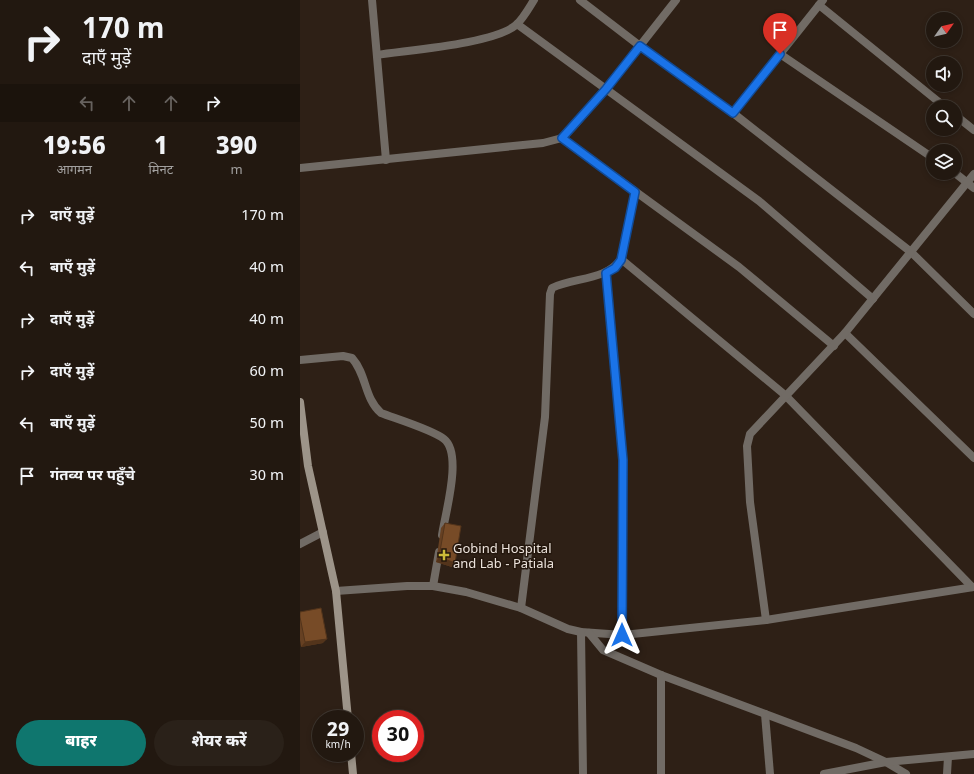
<!DOCTYPE html>
<html lang="hi">
<meta charset="utf-8">
<style>
:root{--surface:#221810;--page:#2a2119;--text:#f1f3f6;--muted:#a2a09f;--line:#3f3730;--accent:#0f766e}
body{margin:0;font-family:Georgia,"Noto Sans Devanagari",serif;background:var(--page);color:var(--text);height:100vh;display:flex;flex-direction:column;font-size:15px;white-space:nowrap}
*{box-sizing:border-box;margin:0}
p{font-size:13px;color:var(--muted)}
.icon{flex:none;width:22px;height:22px;fill:none;stroke:currentColor;stroke-width:2;stroke-linecap:round;stroke-linejoin:round}
.map{position:relative;flex:1;overflow:hidden}
.side{display:flex;flex-direction:column;background:var(--surface);width:300px}
.side>*{flex:none}
.banner{background:#221810;color:var(--text);overflow:hidden}
.needle{width:26px;rotate:56deg}
.controls{position:absolute;left:626px;top:12px;display:grid;gap:8px}
.controls a{display:grid;place-items:center;width:36px;height:36px;border-radius:50%;background:var(--surface);box-shadow:0 2px 6px #0003,0 0 0 1px var(--line);font-size:20px}
.speed{position:absolute;left:12px;top:710px;display:flex;gap:8px;font-size:20px;font-weight:700;text-align:center}
.speed>*{display:grid;place-content:center;width:52px;height:52px;border-radius:50%;background:var(--surface);box-shadow:0 2px 6px #0003,0 0 0 1px var(--line);line-height:1}
.speed small{font-size:10px;font-weight:400}
.speed .limit{border:6px solid #d22;background:#fff;color:#111}
.pin{position:absolute;display:grid;place-items:center;width:34px;height:34px;color:#fff;margin:-41px -17px;border-radius:50% 50% 50% 0;rotate:-45deg;box-shadow:0 0 4px #0007}
.pin .icon{rotate:45deg}
.me{position:absolute;width:44px;margin:-22px;rotate:0deg;stroke-linejoin:round;filter:drop-shadow(0 0 3px #0008)}
.turn{display:flex;align-items:center;gap:14px;height:84px;padding:0 16px;font-size:18px}
.turn .icon{width:52px;height:52px;stroke-width:2.5}
.turn b{display:block;font-size:28px;line-height:34px}
.lanes{display:flex;align-items:center;height:38px;padding:0 16px;background:#0003;justify-content:center;gap:20px;direction:ltr}
.lanes .off{opacity:.35}
.eta{display:flex;justify-content:space-evenly;align-items:center;height:68px;text-align:center}
.eta b{font-size:24px;font-weight:800;line-height:28px}
.primary-button{display:flex;gap:8px;margin-top:auto;padding:8px 16px}
.primary-button a{flex:1;height:46px;border-radius:24px;background:var(--accent);color:#fff;font-size:16px;font-weight:800;line-height:46px;text-align:center}
.primary-button a+a{background:var(--page);color:var(--text)}
ul{padding:0;list-style:none}
li{display:flex;align-items:center;gap:12px;height:52px;padding:0 16px}
li div{flex:1}
li b{display:block;font-size:15px}
li em{font-style:normal}
main{display:flex;flex:1;min-height:0}
.map>svg:first-child{display:block}
.lines{fill:none;stroke-linecap:round;stroke-linejoin:round}
.street{stroke:#716b65;stroke-width:8}
.secondary{stroke:#9d9489;stroke-width:8}
.wall{fill:#664022}
.shaded-wall{fill:#53341b}
.building{fill:#774b27;stroke:#53341b}
.route-casing{stroke:#114b97;stroke-width:10}
.route{stroke:#1a73e8;stroke-width:7}
.poi-dot{fill:#ccb939;stroke:#24170d;stroke-width:1.5}
.labels{text-anchor:middle;stroke-width:3;stroke-linejoin:round;paint-order:stroke}
.poi-label{font-size:13px;fill:#ece3dc;stroke:#24170d;text-anchor:start}
</style>
<main>
<section class="side">
<div class="banner">
<div class="turn"><svg class="icon" aria-label="right" viewBox="0 0 24 24"><path d="M7 20v-9h11M14 6l5 5-5 5"/></svg><div><b>170 m</b>दाएँ मुड़ें</div></div>
<div class="lanes"><svg class="icon off" aria-label="left" viewBox="0 0 24 24"><path d="M17 20v-9H6M10 6l-5 5 5 5"/></svg><svg class="icon off" aria-label="ahead" viewBox="0 0 24 24"><path d="M12 20V5M6 11l6-6 6 6"/></svg><svg class="icon off" aria-label="ahead" viewBox="0 0 24 24"><path d="M12 20V5M6 11l6-6 6 6"/></svg><svg class="icon" aria-label="right" viewBox="0 0 24 24"><path d="M7 20v-9h11M14 6l5 5-5 5"/></svg></div>
</div>
<div class="eta">
<div><b>19:56</b><p>आगमन</p></div>
<div><b>1</b><p>मिनट</p></div>
<div><b>390</b><p>m</p></div>
</div>
<ul>
<li><svg class="icon" aria-label="right" viewBox="0 0 24 24"><path d="M7 20v-9h11M14 6l5 5-5 5"/></svg><div><b>दाएँ मुड़ें</b></div><em>170 m</em></li>
<li><svg class="icon" aria-label="left" viewBox="0 0 24 24"><path d="M17 20v-9H6M10 6l-5 5 5 5"/></svg><div><b>बाएँ मुड़ें</b></div><em>40 m</em></li>
<li><svg class="icon" aria-label="right" viewBox="0 0 24 24"><path d="M7 20v-9h11M14 6l5 5-5 5"/></svg><div><b>दाएँ मुड़ें</b></div><em>40 m</em></li>
<li><svg class="icon" aria-label="right" viewBox="0 0 24 24"><path d="M7 20v-9h11M14 6l5 5-5 5"/></svg><div><b>दाएँ मुड़ें</b></div><em>60 m</em></li>
<li><svg class="icon" aria-label="left" viewBox="0 0 24 24"><path d="M17 20v-9H6M10 6l-5 5 5 5"/></svg><div><b>बाएँ मुड़ें</b></div><em>50 m</em></li>
<li><svg class="icon" aria-label="arrive" viewBox="0 0 24 24"><path d="M6 21V4h12l-3 4 3 4H6"/></svg><div><b>गंतव्य पर पहुँचे</b></div><em>30 m</em></li>
</ul>
<div class="primary-button"><a>बाहर</a><a>शेयर करें</a></div>
</section>
<div class="map">
<svg width="674" height="774" viewBox="0 0 674 774">
<rect width="100%" height="100%" fill="#2e2016"/>
<g class="lines">
<!-- street -->
<g class="street">
<path d="M 72,0 L 86,160"/>
<path d="M 280,0 L 340,46 L 433,113 L 523,0"/>
<path d="M 519,5 L 645,107"/>
<path d="M 217,24 L 459,201 L 573,299"/>
<path d="M 480,54 L 633,158"/>
<path d="M 77,55 C 108,50 194,44 216,25 C 223,19 229,8 234,0"/>
<path d="M 433,113 L 611,252 L 674,314"/>
<path d="M 655,115 L 674,130"/>
<path d="M 262,138 L 439,267 L 534,346"/>
<path d="M 0,168 L 243,143 L 262,138 L 273,127 L 306,89 L 376,0"/>
<path d="M 655,173 L 674,188"/>
<path d="M 321,259 L 485,395 L 672,587"/>
<path d="M 306,273 L 323,460 L 323,635"/>
<path d="M 545,333 L 674,458"/>
<path d="M 0,360 L 43,356 L 52,358 C 67,375 64,398 81,413 C 97,419 133,430 144,439 C 163,454 145,514 142,535"/>
<path d="M 0,544 L 23,532"/>
<path d="M 133,586 L 139,552"/>
<path d="M 36,591 L 107,586 L 133,586 L 166,592 L 221,608 L 268,629 L 281,632 L 323,635 L 466,620 L 674,587"/>
<path d="M 221,608 L 245,417 L 250,294 L 252,288 C 274,277 306,281 321,259 L 335,192"/>
<path d="M 466,620 L 450,502 L 447,446 L 450,434 L 545,333 L 674,174"/>
<path d="M 281,632 L 283,774"/>
<path d="M 289,633 L 303,650 L 361,675 L 556,748 L 586,762 L 606,774"/>
<path d="M 361,675 L 361,774"/>
<path d="M 465,714 L 470,774"/>
<path d="M 524,774 L 586,762 L 674,754"/>
<path d="M 647,774 L 648,757"/>
</g>
<!-- secondary -->
<g class="secondary">
<path d="M 0,402 L 8,466 L 36,591 L 48,719"/>
<path d="M 51,753 L 53,774"/>
</g>
</g>
<!-- wall -->
<g class="wall">
<path d="M 145,523 L 152,567 L 136,562 L 141,528 Z"/>
<path d="M 0,612 L 23,643 L 1,647 L 0,640 Z"/>
</g>
<!-- shaded-wall -->
<g class="shaded-wall">
<path d="M 139,557 L 155,563 L 152,567 L 136,562 Z"/>
<path d="M 27,639 L 23,643 L 1,647 L 5,642 Z"/>
</g>
<!-- building -->
<g class="building">
<path d="M 145,523 L 161,526 L 155,563 L 139,557 Z"/>
<path d="M 21,608 L 27,639 L 5,642 L 0,617 L 0,612 Z"/>
</g>
<g class="lines">
<defs>
<path id="route" d="M 322,635 L 323,460 L 306,273 L 315,268 L 321,260 L 335,192 L 262,138 L 306,89 L 340,46 L 433,113 L 480,54"/>
</defs>
<!-- route casing -->
<use href="#route" class="route-casing"/>
<!-- route -->
<use href="#route" class="route"/>
</g>
<!-- markers -->
<path class="poi-dot" d="M142 549h4v4h4v4h-4v4h-4v-4h-4v-4h4z"/>
<g class="labels">
<!-- poi labels -->
<g class="poi-label">
<text x="153" y="553">Gobind Hospital<tspan x="153" dy="15">and Lab - Patiala</tspan></text>
</g>
</g>
</svg>
<div class="controls">
<a><svg class="needle" viewBox="-14 -14 28 28"><path d="M0-13l5 13h-10z" fill="#e53935"/><path d="M0 13l5-13h-10z" fill="#a2a09f"/></svg></a>
<a><svg class="icon" aria-label="sound" viewBox="0 0 24 24"><path d="M4 9h4l5-4v14l-5-4H4zM17 9q2 3 0 6"/></svg></a>
<a><svg class="icon" aria-label="search" viewBox="0 0 24 24"><circle cx="10" cy="10" r="6"/><path d="M15 15l6 6"/></svg></a>
<a><svg class="icon" aria-label="layers" viewBox="0 0 24 24"><path d="M12 4l9 5-9 5-9-5zM3 14l9 5 9-5"/></svg></a>
</div>
<div class="speed"><div>29<small>km/h</small></div><div class="limit">30</div></div>
<div class="pin" style="left:480px;top:54px;background:#d93025"><svg class="icon" aria-label="arrive" viewBox="0 0 24 24"><path d="M6 21V4h12l-3 4 3 4H6"/></svg></div>
<svg class="me" style="left:322px;top:635px" viewBox="-20 -20 40 40"><path d="M0-17L14 15 0 8-14 15z" fill="#1a73e8" stroke="#fff" stroke-width="4"/></svg>
</div>
</main>
